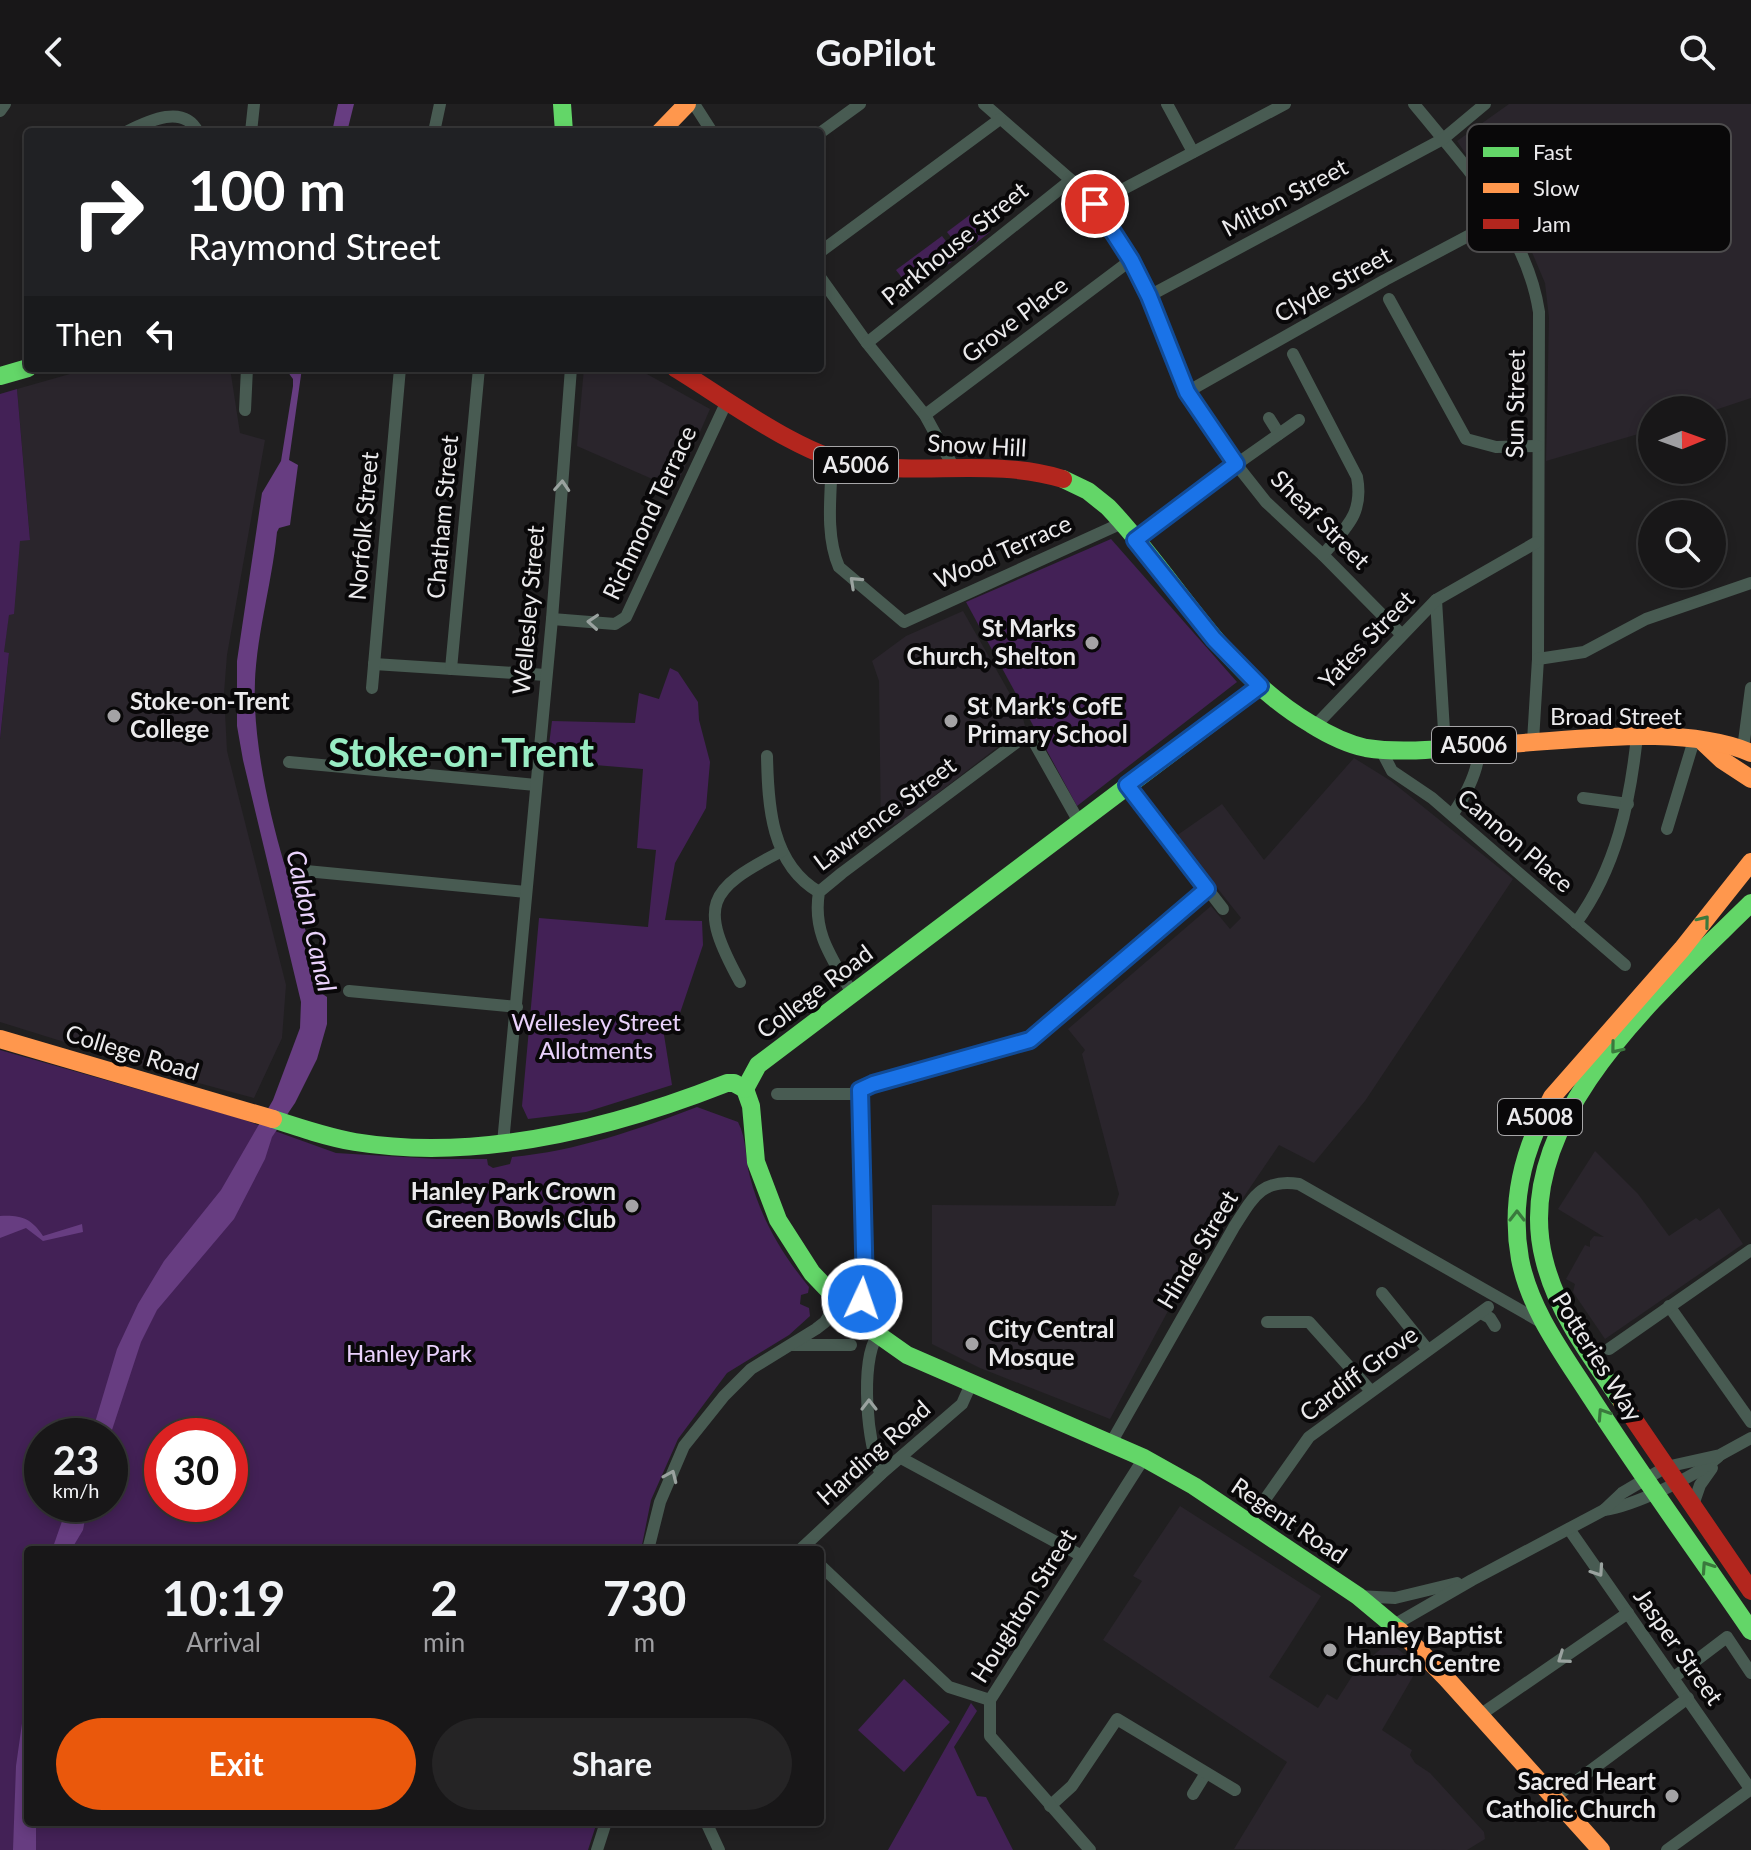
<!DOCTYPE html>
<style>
:root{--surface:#181718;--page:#252425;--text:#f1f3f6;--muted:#9f9fa2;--line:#363637;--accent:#ea580c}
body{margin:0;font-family:Lato,sans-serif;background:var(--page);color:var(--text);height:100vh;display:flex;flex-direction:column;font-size:30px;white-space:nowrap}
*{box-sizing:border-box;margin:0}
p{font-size:26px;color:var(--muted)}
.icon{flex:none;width:44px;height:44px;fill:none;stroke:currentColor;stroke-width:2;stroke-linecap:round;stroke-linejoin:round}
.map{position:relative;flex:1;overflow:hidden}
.drawer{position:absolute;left:24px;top:1442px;width:800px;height:280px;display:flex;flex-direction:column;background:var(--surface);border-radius:8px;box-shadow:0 4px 12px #0003,0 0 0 2px var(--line)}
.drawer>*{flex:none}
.guide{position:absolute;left:24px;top:24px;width:800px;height:244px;border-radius:8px;box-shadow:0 4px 12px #0003,0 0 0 2px var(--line);background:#202124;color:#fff;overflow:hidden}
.needle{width:52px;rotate:89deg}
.buttons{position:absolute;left:1638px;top:292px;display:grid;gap:16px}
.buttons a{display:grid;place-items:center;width:88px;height:88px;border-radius:50%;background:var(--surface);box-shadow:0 4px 12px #0003,0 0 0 2px var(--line);font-size:40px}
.speed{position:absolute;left:24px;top:1314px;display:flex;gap:16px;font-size:40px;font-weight:700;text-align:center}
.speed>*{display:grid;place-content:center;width:104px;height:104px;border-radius:50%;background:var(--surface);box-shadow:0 4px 12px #0003,0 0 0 2px var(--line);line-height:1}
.speed small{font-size:20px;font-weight:400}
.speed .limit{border:12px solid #d22;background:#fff;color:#111}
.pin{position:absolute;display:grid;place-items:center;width:68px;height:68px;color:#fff;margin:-34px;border:4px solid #fff;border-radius:50%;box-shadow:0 2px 8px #0007}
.me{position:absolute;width:88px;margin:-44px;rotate:3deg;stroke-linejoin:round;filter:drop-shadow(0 0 6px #0008)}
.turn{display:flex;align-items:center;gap:28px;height:168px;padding:0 32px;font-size:36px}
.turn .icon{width:104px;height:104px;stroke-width:2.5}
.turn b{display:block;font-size:56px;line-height:68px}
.then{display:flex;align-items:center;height:76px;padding:0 32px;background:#0003;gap:16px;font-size:30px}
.eta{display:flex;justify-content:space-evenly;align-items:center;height:136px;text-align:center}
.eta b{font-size:48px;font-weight:700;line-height:56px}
.button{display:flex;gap:16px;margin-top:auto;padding:16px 32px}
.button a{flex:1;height:92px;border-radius:48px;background:var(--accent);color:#fff;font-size:32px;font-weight:700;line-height:92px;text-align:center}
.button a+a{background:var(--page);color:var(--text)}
header{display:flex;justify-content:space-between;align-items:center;height:104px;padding:0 32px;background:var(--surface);font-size:36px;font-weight:700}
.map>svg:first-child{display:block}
.built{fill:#2a252c}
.green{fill:#432156;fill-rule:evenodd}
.water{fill:#673d81}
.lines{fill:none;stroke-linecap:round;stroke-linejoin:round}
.street{stroke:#485b52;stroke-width:12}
.fast{stroke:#63d668;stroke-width:18}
.slow{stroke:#ff974d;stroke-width:18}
.jam{stroke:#b3261e;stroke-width:18}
.oneway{stroke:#9aa29f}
.oneway2{stroke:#3a793d}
.route-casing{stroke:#114b97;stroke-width:20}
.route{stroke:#1a73e8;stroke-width:14}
.poi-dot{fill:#a4a3a5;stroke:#090809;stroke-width:3}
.labels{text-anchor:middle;stroke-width:8;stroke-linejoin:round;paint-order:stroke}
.shield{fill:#090809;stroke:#a7a6a8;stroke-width:2}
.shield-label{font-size:22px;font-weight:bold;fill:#ebeaec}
.street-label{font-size:24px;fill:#ebeaec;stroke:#090809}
.poi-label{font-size:24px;font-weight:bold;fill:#ebeaec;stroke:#090809;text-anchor:start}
.park-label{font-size:24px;fill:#ead2fc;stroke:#090809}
.water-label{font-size:26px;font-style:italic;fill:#ead2fc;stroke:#090809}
.town-label{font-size:40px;font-weight:bold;fill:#98ecc3;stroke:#090809}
.key{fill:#090809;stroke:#4d4c4d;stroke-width:2}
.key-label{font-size:22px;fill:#ebeaec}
</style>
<header><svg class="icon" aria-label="back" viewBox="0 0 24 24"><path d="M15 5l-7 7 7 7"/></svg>GoPilot<svg class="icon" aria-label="search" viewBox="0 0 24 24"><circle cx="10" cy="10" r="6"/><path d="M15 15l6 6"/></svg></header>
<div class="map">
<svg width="1751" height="1746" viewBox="0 0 1751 1746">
<rect width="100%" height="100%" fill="#201f20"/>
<!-- built -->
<g class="built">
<path d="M 1509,0 L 1751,0 L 1751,294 L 1712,307 L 1652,306 L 1652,326 L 1546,357 L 1549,214 L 1545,179 L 1531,146 L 1457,37 Z"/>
<path d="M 91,264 L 230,264 L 240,329 L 265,336 L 227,551 L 224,589 L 227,647 L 286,881 L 282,934 L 254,994 L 180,974 L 0,918 L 0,635 L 9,550 L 3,549 L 20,436 L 30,435 L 17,285 Z"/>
<path d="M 584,264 L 636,264 L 710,305 L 675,385 L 577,342 Z"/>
<path d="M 963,507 L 1022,611 L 1025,622 L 903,716 L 881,728 L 879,577 L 872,557 L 906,532 Z"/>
<path d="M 1354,654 L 1391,677 L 1513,775 L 1365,997 L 1314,1059 L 1279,1041 L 1175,1194 L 1110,1315 L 980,1264 L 932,1240 L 932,1101 L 1115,1102 L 1119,1090 L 1082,950 L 1085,946 L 1068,925 L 1211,802 L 1230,825 L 1241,814 L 1176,732 L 1222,700 L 1264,756 Z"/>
<path d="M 1595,1047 L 1638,1090 L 1669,1132 L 1696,1114 L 1700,1117 L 1719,1104 L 1743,1140 L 1605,1235 L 1573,1188 L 1575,1180 L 1566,1175 L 1585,1141 L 1590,1143 L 1590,1137 L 1594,1132 L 1604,1133 L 1558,1105 Z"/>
<path d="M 1180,1402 L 1321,1492 L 1269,1573 L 1318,1604 L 1327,1590 L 1337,1596 L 1356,1566 L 1389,1538 L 1419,1562 L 1382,1626 L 1412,1646 L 1410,1651 L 1415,1659 L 1430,1669 L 1484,1728 L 1485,1735 L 1467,1746 L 1234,1745 L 1287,1658 L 1103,1536 L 1142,1477 L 1133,1472 Z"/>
</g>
<!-- green -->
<g class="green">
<path d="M 975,107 L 990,128 L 963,149 L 947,128 Z"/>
<path d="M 942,132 L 958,153 L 912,187 L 896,166 Z"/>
<path d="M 17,285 L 30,436 L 20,437 L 14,510 L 9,511 L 4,548 L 9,549 L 0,635 L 0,290 Z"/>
<path d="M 1111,435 L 1237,578 L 1077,702 L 966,498 Z"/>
<path d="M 670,564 L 678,568 L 698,598 L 699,616 L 710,658 L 706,704 L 675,759 L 665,816 L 702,817 L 703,841 L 679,912 L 661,912 L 672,981 L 586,1008 L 528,1015 L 522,1002 L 539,814 L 648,823 L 656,746 L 637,744 L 643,665 L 547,657 L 552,617 L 635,619 L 639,589 L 659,595 Z"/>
<path d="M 0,946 L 239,1014 L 336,1049 L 437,1055 L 487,1055 L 488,1061 L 493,1064 L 510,1060 L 512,1053 C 576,1047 637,1026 697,1003 L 738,1018 C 747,1035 745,1055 750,1073 C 761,1115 782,1150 809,1183 L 808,1189 L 801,1191 L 800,1200 L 809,1204 L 810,1212 L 789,1231 L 727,1269 L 678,1335 L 651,1396 L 641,1446 L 28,1446 L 28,1718 L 597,1718 L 588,1746 L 0,1746 ZM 42,1332 L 110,1332 L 110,1400 L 42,1400 ZM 162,1332 L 230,1332 L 230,1400 L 162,1400 Z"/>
<path d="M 904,1575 L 950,1618 L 904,1668 L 858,1626 Z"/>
<path d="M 971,1599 L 977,1607 L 954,1643 L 977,1692 L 986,1693 L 1013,1746 L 888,1746 Z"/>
</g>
<!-- water -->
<g class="water">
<path d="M 338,0 L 354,0 L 347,28 L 332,28 Z"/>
<path d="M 285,264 L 302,264 L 289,356 L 298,361 L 290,421 L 279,424 L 277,428 C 271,488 252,543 255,603 C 257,652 270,712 284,759 C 297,802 314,845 321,889 L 327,893 L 327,920 L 317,955 L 295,999 L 272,1033 L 265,1055 L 234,1115 L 157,1206 L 141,1238 L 110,1332 L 91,1332 L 117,1245 L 138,1200 L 164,1157 L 221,1086 L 273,996 L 300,924 L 301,898 L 243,656 L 237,622 L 237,557 L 262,389 L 281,357 L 293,282 L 293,275 Z"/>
<path d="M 0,1112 C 21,1111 31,1114 43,1132 L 82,1120 L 83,1128 L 43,1137 L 26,1124 L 0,1134 Z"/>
<path d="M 68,1400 L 88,1400 L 83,1426 L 71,1446 L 52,1446 Z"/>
<path d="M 28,1577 L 28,1718 L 36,1718 L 36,1746 L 13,1746 L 16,1662 Z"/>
</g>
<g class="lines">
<!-- street -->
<g class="street">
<path d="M 984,0 L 1071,76 L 1095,100 L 1131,156 L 1149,192 L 1187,288 L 1236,360 L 1266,398 L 1323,451 L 1401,530"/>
<path d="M 1167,0 L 1193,48"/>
<path d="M 1414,0 C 1464,61 1527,127 1539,208 L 1538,555 L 1533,637"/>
<path d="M 696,3 L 712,28"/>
<path d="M 0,7 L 5,0"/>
<path d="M 126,28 C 150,16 184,0 198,28"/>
<path d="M 251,28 L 254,0"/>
<path d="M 434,28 L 440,0"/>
<path d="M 820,29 L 860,0"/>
<path d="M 1095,100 L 1285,0"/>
<path d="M 820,148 L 1000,15"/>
<path d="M 820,173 L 867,239 L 925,311 L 954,364"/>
<path d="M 1149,192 L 1443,35 L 1485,0"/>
<path d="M 1389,195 L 1466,335 L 1496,343 L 1537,342"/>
<path d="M 867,239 L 1071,76"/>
<path d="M 1293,250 L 1357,373 C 1364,411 1345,424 1323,451"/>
<path d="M 1187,288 L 1385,176 L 1502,114"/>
<path d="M 245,306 L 247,264"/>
<path d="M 925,311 L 1131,156"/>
<path d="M 1269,314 L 1279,330"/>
<path d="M 832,355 C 831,390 825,431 839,463 L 904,518 L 1122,419"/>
<path d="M 1135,436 L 1187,395 L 1299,316"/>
<path d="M 1436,496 L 1445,643"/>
<path d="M 552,515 L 615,520 L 626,513 L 727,297"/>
<path d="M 1538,555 L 1584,548 L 1646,515 L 1751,479"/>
<path d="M 374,560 L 546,571"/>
<path d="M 451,565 L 479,264"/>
<path d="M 372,584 L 400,264"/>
<path d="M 1315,622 L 1436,496 L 1537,438"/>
<path d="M 1743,645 L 1751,584"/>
<path d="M 1381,646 L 1392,667 L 1432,694 L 1625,861"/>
<path d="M 767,652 C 768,702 771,760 819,788"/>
<path d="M 289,658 L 536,681"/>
<path d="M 1127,681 L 1223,805"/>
<path d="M 1583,694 L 1628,700"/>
<path d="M 1452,711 C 1466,691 1480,665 1479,640"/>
<path d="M 1667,725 L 1694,636"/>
<path d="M 306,767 L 526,788"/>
<path d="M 1576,819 C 1616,764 1630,699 1637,632"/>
<path d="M 740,878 C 698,801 706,786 782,747"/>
<path d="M 349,887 L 517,903"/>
<path d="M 853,891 C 833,855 812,830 819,788 L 842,769 L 1029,629 L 1079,718"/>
<path d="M 777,990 L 851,990 L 873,980 L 1030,936 L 1207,785"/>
<path d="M 503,1039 L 552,515 L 571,264"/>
<path d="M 1382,1189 L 1428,1246"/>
<path d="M 1669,1202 L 1751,1318"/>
<path d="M 1481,1209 L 1490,1214 L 1495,1222"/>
<path d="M 853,1212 L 865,1185 L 860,986"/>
<path d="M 1267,1218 L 1309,1218 L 1370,1286"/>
<path d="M 877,1232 C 860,1259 867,1342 881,1370"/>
<path d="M 792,1241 L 851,1241"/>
<path d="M 1609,1245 L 1751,1146"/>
<path d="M 1111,1339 L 1234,1123 C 1252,1095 1261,1074 1299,1080 L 1541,1218"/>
<path d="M 901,1354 L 1080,1451"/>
<path d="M 1693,1401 L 1700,1381 L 1712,1364"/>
<path d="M 1604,1406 C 1633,1402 1695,1373 1718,1353"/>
<path d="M 1249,1418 L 1309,1333 L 1488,1203"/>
<path d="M 1569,1425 L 1751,1686"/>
<path d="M 648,1446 L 660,1398 L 684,1342 L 724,1292 L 751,1265 L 816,1225 L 825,1218 L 837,1199"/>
<path d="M 800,1446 L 881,1370 L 962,1300 L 971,1280"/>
<path d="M 820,1461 L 949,1583 L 990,1596"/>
<path d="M 1358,1492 L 1395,1494 L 1457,1479"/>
<path d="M 1394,1521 L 1472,1476 L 1604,1406 L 1622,1389 L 1666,1363 L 1720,1351 L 1751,1334"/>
<path d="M 1673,1574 L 1727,1533 L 1751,1569"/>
<path d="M 1480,1611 L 1628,1509"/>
<path d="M 1193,1690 L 1206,1669"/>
<path d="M 1555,1693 L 1688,1594"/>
<path d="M 1050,1702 L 1072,1682 L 1117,1615 L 1235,1686"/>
<path d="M 706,1718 L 719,1746"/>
<path d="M 597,1746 L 606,1718"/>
<path d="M 1090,1746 L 990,1632 L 990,1596 L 1144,1354"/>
<path d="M 1667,1746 L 1751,1685"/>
</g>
<!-- fast -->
<g class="fast">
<path d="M 562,0 L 564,28"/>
<path d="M 0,272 L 28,264"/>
<path d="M 1063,375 L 1088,387 L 1108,403 C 1177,475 1222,568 1311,620 C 1327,630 1347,640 1366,644 C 1410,651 1463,642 1506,640"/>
<path d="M 745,985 L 751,1002 L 756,1058 L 778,1116 L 812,1169 L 856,1215 L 907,1251 L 1144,1354 L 1194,1382 L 1358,1492 L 1400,1527"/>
<path d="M 745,985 L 758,961 L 1260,582"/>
<path d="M 1542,1013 C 1520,1058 1511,1105 1520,1155 C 1530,1207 1564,1251 1592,1295 C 1643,1374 1698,1449 1751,1527"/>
<path d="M 273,1015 C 300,1024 327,1033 355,1038 C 479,1058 613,1024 727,979 L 734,979 L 745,985"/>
<path d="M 1622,1298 C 1591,1253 1557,1209 1544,1155 C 1509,1016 1663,886 1751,799"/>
</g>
<!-- slow -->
<g class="slow">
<path d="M 660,28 L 687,0"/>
<path d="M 1704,639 L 1722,656 L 1751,675"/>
<path d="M 1506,640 C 1580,636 1683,620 1751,649"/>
<path d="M 0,935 L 273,1015"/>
<path d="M 1542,1013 L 1552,993 L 1682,845 L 1751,758"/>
<path d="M 1400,1527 L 1447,1575 L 1601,1746"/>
</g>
<!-- jam -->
<g class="jam">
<path d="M 675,264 C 726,295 805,355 863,362 C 929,370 999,355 1063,375"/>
<path d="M 1622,1298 L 1751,1487"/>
</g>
</g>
<!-- one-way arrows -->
<defs><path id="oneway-chevron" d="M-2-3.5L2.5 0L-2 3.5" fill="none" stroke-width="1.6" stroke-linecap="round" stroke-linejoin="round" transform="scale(2)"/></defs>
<g class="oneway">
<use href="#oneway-chevron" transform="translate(562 382) rotate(-86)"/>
<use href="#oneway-chevron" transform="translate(855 478) rotate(-137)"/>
<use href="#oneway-chevron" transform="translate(593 518) rotate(-176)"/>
<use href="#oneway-chevron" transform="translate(869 1301) rotate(-90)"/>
<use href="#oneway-chevron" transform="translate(671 1372) rotate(-66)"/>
<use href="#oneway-chevron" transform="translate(1598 1467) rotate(56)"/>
<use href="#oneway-chevron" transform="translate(1563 1554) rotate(145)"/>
</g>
<g class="oneway2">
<use href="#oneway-chevron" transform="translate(1704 817) rotate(-51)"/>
<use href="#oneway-chevron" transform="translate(1616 944) rotate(129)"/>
<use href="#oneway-chevron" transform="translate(1517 1112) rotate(-90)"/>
<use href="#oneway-chevron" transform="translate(1603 1310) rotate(-123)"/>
<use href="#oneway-chevron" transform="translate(1707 1463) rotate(-124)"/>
</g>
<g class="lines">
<defs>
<path id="route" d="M 862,1195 L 865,1185 L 860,986 L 873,980 L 1030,936 L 1207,785 L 1127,681 L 1260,582 L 1214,535 L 1135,436 L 1236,360 L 1187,288 L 1149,192 L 1131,156 L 1095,100"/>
</defs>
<!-- route casing -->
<use href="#route" class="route-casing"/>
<!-- route -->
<use href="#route" class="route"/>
</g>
<!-- markers -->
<g class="poi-dot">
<circle cx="1092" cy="539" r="8"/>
<circle cx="114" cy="612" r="8"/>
<circle cx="951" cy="617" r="8"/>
<circle cx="632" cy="1102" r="8"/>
<circle cx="972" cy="1240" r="8"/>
<circle cx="1330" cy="1546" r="8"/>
<circle cx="1672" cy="1692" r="8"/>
</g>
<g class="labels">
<!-- shield labels -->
<g class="shield">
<rect x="814" y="343" width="84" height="36" rx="6"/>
<rect x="1432" y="623" width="84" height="36" rx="6"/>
<rect x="1498" y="995" width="84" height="36" rx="6"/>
</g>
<g class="shield-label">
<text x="856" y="369">A5006</text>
<text x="1474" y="649">A5006</text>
<text x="1540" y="1021">A5008</text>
</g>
<!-- street labels -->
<g class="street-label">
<text transform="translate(1285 94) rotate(-28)" y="8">Milton Street</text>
<text transform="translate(955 140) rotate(-39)" y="8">Parkhouse Street</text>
<text transform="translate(1333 181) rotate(-29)" y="8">Clyde Street</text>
<text transform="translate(1015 216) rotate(-37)" y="8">Grove Place</text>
<text transform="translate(1516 300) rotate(-89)" y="8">Sun Street</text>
<text transform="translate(977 342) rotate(3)" y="8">Snow Hill</text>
<text transform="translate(650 409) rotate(-65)" y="8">Richmond Terrace</text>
<text transform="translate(443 413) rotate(-85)" y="8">Chatham Street</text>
<text transform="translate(1320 416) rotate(45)" y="8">Sheaf Street</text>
<text transform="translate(364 422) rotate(-85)" y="8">Norfolk Street</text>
<text transform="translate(1003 448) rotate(-24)" y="8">Wood Terrace</text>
<text transform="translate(529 506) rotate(-85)" y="8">Wellesley Street</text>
<text transform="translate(1367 536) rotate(-46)" y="8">Yates Street</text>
<text x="1616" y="621">Broad Street</text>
<text transform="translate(885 710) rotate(-37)" y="8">Lawrence Street</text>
<text transform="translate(1515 737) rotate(41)" y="8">Cannon Place</text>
<text transform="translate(815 888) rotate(-37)" y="8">College Road</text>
<text transform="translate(132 949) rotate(17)" y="8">College Road</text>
<text transform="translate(1198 1146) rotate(-59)" y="8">Hinde Street</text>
<text transform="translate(1597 1253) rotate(58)" y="8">Potteries Way</text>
<text transform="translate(1359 1270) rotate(-37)" y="8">Cardiff Grove</text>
<text transform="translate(874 1349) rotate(-42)" y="8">Harding Road</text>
<text transform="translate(1289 1417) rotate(34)" y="8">Regent Road</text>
<text transform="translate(1024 1502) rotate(-58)" y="8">Houghton Street</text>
<text transform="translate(1678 1543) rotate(55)" y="8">Jasper Street</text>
</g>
<!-- poi labels -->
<g class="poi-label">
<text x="1076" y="533" text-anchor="end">St Marks<tspan x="1076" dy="28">Church, Shelton</tspan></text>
<text x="130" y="606">Stoke-on-Trent<tspan x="130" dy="28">College</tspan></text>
<text x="967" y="611">St Mark's CofE<tspan x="967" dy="28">Primary School</tspan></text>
<text x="616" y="1096" text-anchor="end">Hanley Park Crown<tspan x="616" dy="28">Green Bowls Club</tspan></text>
<text x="988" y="1234">City Central<tspan x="988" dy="28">Mosque</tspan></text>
<text x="1346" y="1540">Hanley Baptist<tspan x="1346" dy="28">Church Centre</tspan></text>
<text x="1656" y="1686" text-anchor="end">Sacred Heart<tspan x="1656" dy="28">Catholic Church</tspan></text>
</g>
<!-- park labels -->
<g class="park-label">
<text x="596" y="927">Wellesley Street<tspan x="596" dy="28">Allotments</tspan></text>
<text x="409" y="1258">Hanley Park</text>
</g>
<!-- water labels -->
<g class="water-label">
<text transform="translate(311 817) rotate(77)" y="9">Caldon Canal</text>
</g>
<!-- town labels -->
<g class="town-label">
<text x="461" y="663">Stoke-on-Trent</text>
</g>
</g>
<!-- legend -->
<rect x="1467" y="20" width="264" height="128" rx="12" class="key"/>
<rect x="1483" y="43" width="36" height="10" fill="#63d668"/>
<rect x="1483" y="79" width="36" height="10" fill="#ff974d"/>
<rect x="1483" y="115" width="36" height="10" fill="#b3261e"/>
<g class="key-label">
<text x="1533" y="56">Fast</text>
<text x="1533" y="92">Slow</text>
<text x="1533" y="128">Jam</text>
</g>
</svg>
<div class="buttons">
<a><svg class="needle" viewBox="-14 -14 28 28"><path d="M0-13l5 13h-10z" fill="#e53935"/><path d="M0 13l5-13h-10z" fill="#9f9fa2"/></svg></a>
<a><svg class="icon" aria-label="search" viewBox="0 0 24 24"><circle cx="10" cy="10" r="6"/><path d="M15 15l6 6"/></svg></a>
</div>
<div class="speed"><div>23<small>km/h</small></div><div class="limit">30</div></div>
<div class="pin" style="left:1095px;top:100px;background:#d93025"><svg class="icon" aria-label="arrive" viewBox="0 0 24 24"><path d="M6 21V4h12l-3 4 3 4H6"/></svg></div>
<svg class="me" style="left:862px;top:1195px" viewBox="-20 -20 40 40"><circle r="17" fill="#1a73e8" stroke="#fff" stroke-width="3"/><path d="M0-11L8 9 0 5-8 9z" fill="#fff"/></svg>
<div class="guide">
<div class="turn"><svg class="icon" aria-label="right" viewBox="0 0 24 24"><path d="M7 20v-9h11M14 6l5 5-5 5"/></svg><div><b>100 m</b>Raymond Street</div></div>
<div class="then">Then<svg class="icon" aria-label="left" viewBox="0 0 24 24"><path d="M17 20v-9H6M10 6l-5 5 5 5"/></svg></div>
</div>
<section class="drawer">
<div class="eta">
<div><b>10:19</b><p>Arrival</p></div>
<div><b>2</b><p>min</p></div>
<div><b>730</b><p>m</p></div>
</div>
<div class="button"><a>Exit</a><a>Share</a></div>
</section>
</div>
